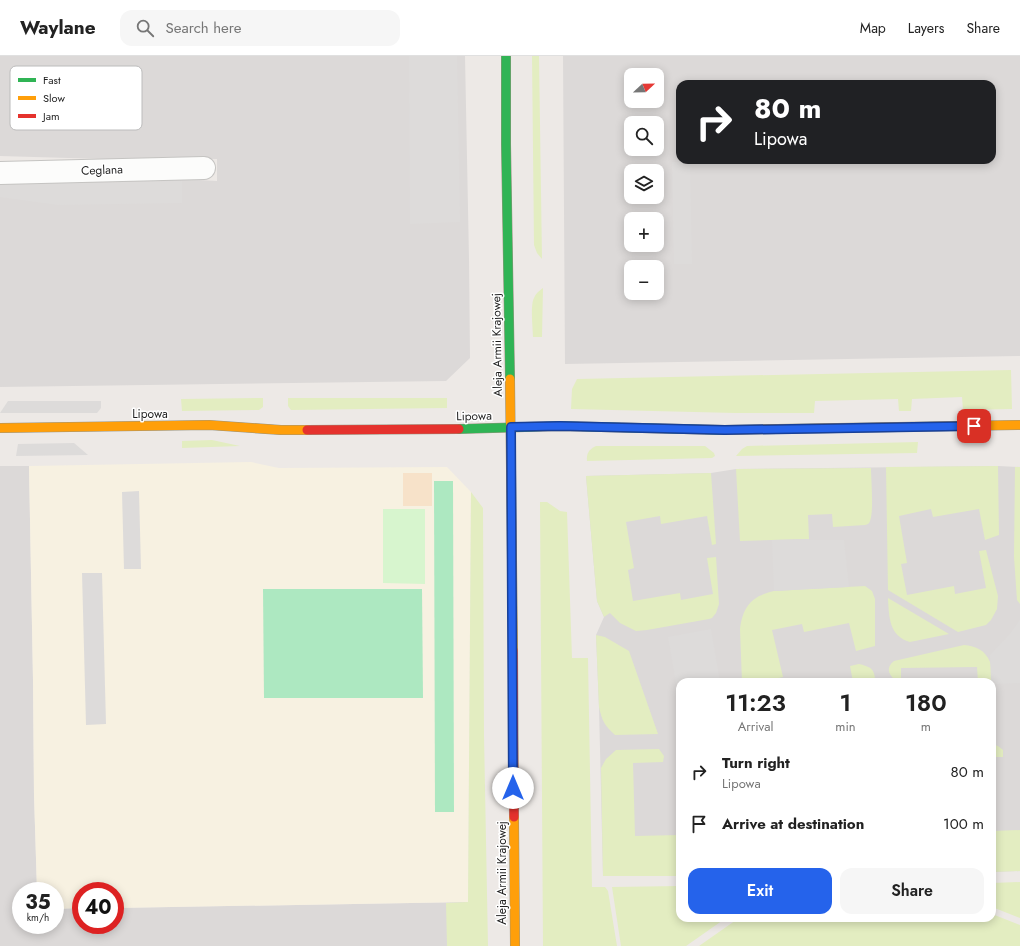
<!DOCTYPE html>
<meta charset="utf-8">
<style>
:root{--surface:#fff;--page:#f6f6f6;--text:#222;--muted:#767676;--line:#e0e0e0;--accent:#2563eb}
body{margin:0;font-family:Jost,sans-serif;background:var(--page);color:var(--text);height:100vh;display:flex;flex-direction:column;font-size:15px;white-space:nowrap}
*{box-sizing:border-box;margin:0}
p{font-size:13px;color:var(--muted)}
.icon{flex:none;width:22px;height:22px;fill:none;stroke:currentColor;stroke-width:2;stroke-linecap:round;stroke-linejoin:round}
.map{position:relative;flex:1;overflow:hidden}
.sheet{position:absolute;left:676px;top:622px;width:320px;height:244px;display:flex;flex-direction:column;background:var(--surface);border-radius:12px;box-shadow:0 2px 10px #0003}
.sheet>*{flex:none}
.guide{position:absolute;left:676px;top:24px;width:320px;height:84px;border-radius:12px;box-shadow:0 2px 10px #0003;background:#202124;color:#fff;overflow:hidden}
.needle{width:26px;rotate:68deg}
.tools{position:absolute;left:624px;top:12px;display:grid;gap:8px}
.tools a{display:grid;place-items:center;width:40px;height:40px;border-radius:8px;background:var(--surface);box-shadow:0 2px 10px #0003;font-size:20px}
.speed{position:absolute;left:12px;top:826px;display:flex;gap:8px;font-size:20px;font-weight:700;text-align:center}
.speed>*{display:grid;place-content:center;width:52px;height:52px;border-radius:50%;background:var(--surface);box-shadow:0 2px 10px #0003;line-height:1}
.speed small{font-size:10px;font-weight:400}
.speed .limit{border:6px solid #d22;background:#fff;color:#111}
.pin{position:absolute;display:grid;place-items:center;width:34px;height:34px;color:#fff;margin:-17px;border-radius:8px;box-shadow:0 2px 6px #0006}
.me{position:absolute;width:44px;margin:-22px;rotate:0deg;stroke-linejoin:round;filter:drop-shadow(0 0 3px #0008)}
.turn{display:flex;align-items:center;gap:14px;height:84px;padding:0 12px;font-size:18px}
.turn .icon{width:52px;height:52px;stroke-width:2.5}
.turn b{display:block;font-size:28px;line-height:34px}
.eta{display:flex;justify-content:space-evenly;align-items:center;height:68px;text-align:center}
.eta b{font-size:24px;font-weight:600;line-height:28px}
.cta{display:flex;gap:8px;margin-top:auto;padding:8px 12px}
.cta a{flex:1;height:46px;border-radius:12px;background:var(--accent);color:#fff;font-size:16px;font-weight:600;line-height:46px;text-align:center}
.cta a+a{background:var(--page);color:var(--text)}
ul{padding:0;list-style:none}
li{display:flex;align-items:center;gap:12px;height:52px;padding:0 12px}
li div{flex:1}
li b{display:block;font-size:15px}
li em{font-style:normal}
header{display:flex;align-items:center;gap:24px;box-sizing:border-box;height:56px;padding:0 20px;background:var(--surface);border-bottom:1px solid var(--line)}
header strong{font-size:19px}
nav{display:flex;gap:22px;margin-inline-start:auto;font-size:14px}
.search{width:280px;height:36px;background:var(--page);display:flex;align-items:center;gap:10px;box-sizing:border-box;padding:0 14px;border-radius:12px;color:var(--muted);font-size:15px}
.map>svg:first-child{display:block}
.residential{fill:#dcd9d8;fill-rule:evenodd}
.education{fill:#f7f1e1}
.grass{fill:#e3edc1}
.sand{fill:#f7e2c9}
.park{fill:#d7f5ce}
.pitch{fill:#ade8c1}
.parking{fill:#dddbda}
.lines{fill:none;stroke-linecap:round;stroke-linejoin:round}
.street-casing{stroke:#c5c4c2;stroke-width:24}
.fast-casing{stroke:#98937e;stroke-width:10}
.slow-casing{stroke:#98937e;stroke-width:10}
.jam-casing{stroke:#98937e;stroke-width:10}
.street{stroke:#fcfcfb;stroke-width:22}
.fast{stroke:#30b455;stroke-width:9}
.slow{stroke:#ff9f0a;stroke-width:9}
.jam{stroke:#e5322d;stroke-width:9}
.route-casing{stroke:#184099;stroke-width:10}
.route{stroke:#2563eb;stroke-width:7}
.labels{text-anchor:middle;stroke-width:3;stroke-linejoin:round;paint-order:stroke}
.street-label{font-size:12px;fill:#1e1e1e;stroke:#fff}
.key{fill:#fff;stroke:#bcbcbc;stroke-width:1}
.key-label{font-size:11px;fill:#1e1e1e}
</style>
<header>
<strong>Waylane</strong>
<div class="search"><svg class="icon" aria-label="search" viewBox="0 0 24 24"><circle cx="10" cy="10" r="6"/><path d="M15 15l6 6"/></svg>Search here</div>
<nav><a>Map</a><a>Layers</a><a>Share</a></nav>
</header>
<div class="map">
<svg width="1020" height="890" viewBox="0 0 1020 890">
<rect width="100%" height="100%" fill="#ede9e6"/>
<!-- residential -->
<g class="residential">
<path d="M 0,0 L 465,0 L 469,203 L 470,302 L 446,325 L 0,331 L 0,127 L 182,123 L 217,125 L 217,103 L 138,104 L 0,100 Z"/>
<path d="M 563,0 L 1020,0 L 1020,300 L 565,308 ZM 631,19 L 657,19 L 657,45 L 631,45 ZM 680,28 L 992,28 L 992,104 L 680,104 ZM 631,67 L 657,67 L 657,93 L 631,93 ZM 631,115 L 657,115 L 657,141 L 631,141 ZM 631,163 L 657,163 L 657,189 L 631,189 ZM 631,211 L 657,211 L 657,237 L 631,237 Z"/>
<path d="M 0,410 L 29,410 L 33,624 L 34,739 L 37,835 L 21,835 L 21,869 L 55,869 L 55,853 L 81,852 L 81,869 L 115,869 L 115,852 L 468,846 L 467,890 L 0,890 Z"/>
<path d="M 998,410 L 1020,411 L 1020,815 L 992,816 L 992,626 L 680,626 L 680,820 L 603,820 L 599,651 L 596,579 L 604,561 L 597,545 L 586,420 L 711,417 L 736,413 Z"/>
</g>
<!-- education -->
<path class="education" d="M 251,406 L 279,412 L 447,411 L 471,436 L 468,846 L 115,852 L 115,835 L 81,835 L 81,852 L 55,853 L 55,835 L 37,835 L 34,739 L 33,624 L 29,410 Z"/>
<!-- grass -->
<g class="grass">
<path d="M 532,0 L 539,0 L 542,203 L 537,197 L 534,189 Z"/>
<path d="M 543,232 L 542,281 L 533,281 C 533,272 530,249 534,242 C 536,237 539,235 543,232 Z"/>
<path d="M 1011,314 L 1012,353 L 963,354 L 962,341 L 912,343 L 911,355 L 899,355 L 898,343 L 815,345 L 814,357 L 735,357 L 571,353 L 572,333 L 577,323 Z"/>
<path d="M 263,342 L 263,351 L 259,354 L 182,355 L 181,343 Z"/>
<path d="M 288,342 L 447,342 L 447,352 L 291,354 L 288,350 Z"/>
<path d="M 212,384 L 240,390 L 182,392 L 182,385 Z"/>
<path d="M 918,386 L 917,397 L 736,400 L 742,393 L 747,390 Z"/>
<path d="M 596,390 L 705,390 L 714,397 L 715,400 L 712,402 L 587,405 C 586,398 589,393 596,390 Z"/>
<path d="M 998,410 L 999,479 L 985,484 L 979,453 L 933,461 L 931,453 L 899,460 L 907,507 L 901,508 L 907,539 L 954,530 L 955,538 L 986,532 L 979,495 L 986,494 L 998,540 L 997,553 L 991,564 L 986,569 L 958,576 L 888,534 L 886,411 Z"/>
<path d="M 1015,411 L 1020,411 L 1020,548 L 1017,544 L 1014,501 Z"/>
<path d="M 871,412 C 871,423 874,455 870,465 C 869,468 868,468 865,469 L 833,471 L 832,458 L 808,459 L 809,483 L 740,485 L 736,413 Z"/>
<path d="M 711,417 L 716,488 L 712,489 L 707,460 L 661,468 L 660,460 L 626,466 L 634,512 L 628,514 L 633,545 L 680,537 L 681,544 L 713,538 L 707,502 L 716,501 L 719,548 L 716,557 L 712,562 L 709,563 L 647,574 L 636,575 L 620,567 L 610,557 L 604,561 L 597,545 L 586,420 Z"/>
<path d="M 471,436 L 483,452 L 484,679 L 488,890 L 447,890 L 446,847 L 468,846 Z"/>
<path d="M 540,446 L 547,446 L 560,455 L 567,456 L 572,602 L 588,602 L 592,831 L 605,831 L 608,835 L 617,890 L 543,890 Z"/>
<path d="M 865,530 L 872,535 L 875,543 L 875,590 L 856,595 L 849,567 L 804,576 L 802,568 L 772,574 L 783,621 L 774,623 L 775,626 L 742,626 L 740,573 C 743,550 752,540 774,535 Z"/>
<path d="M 888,542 L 949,578 L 910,586 C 889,580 889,561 888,542 Z"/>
<path d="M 596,579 L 605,581 L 629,595 L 658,678 L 615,679 C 605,670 602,665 599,651 Z"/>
<path d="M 964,589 C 976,590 985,594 990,606 C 992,612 991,620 991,626 L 978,626 L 977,611 L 901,612 L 901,625 L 895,624 C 888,618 886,611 894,605 Z"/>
<path d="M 859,608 C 871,611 875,613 875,626 L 853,626 L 850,610 Z"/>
<path d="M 992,688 L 998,690 L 1003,694 L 1003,701 L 992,701 Z"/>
<path d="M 659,693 L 664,700 L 663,706 L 633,707 L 635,780 L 680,779 L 680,820 L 603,820 L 601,712 L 606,703 L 616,694 Z"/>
<path d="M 1020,774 L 1020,815 L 992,816 L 992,775 Z"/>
<path d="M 1020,826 L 1020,862 L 992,851 L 992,827 Z"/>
<path d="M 680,830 L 680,862 L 726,862 L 686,890 L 621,890 L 612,831 Z"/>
<path d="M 992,858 L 1020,869 L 1020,890 L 699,890 L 739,862 L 992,862 Z"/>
</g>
<!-- sand -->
<rect class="sand" x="403" y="417" width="29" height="33"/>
<!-- park -->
<path class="park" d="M 383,453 L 425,453 L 425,528 L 383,527 Z"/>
<!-- pitch -->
<g class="pitch">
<path d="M 434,425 L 453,425 L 454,756 L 435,756 Z"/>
<path d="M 263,533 L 422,533 L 423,642 L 264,642 Z"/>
</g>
<!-- parking -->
<g class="parking">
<path d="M 409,0 L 457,0 L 460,166 L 410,168 Z"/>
<path d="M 672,106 L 690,106 L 692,208 L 674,208 Z"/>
<path d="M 182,125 L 182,147 L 58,149 L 0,141 L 0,128 Z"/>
<path d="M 8,345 L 101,345 L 101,352 L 97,357 L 0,357 Z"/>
<path d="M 74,387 L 88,399 L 16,400 L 18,388 Z"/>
<path d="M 139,435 L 141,513 L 124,513 L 122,436 Z"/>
<path d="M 809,483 L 809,484 L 844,484 L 849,531 L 774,535 L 772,484 Z"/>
<path d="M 82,517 L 102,517 L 106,668 L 86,669 Z"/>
<path d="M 1020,564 L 1020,627 L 992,628 L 992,626 L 991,626 L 990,599 L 1010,578 Z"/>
<path d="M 711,573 L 720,626 L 680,626 L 680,650 L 668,581 Z"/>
</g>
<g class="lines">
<defs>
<path id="street" d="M 0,117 L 204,112"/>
<g id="fast">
<path d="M 506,0 L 506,88 L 510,323"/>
<path d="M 459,373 L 560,370 L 724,374"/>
</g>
<g id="slow">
<path d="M 510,323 L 513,594"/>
<path d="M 0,372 L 209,369 L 281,374 L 307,374"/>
<path d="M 724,374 L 1020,369"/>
<path d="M 514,761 L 515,890"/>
</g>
<g id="jam">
<path d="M 307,374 L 459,373"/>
<path d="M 513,594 L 514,761"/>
</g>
</defs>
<!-- street casing -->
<use href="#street" class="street-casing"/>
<!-- fast casing -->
<use href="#fast" class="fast-casing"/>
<!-- slow casing -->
<use href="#slow" class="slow-casing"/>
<!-- jam casing -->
<use href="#jam" class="jam-casing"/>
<!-- street -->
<use href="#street" class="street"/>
<!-- fast -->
<use href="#fast" class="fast"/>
<!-- slow -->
<use href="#slow" class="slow"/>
<!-- jam -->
<use href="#jam" class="jam"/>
</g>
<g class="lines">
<defs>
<path id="route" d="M 513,732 L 511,371 L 560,370 L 725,374 L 974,370"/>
</defs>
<!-- route casing -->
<use href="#route" class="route-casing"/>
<!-- route -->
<use href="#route" class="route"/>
</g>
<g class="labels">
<!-- street labels -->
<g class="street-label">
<text transform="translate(102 114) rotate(-2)" y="4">Ceglana</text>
<text transform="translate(497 289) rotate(-91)" y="4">Aleja Armii Krajowej</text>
<text x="150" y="362">Lipowa</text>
<text transform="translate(474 360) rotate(-1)" y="4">Lipowa</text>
<text transform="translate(502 817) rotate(-90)" y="4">Aleja Armii Krajowej</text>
</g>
</g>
<!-- legend -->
<rect x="10" y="10" width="132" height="64" rx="6" class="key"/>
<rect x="18" y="22" width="18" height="4" fill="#30b455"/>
<rect x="18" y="40" width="18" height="4" fill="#ff9f0a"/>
<rect x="18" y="58" width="18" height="4" fill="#e5322d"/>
<g class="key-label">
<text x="43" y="28">Fast</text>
<text x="43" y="46">Slow</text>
<text x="43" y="64">Jam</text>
</g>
</svg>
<div class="tools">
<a><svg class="needle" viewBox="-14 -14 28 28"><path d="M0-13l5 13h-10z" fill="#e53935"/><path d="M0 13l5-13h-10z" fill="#767676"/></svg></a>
<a><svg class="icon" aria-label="search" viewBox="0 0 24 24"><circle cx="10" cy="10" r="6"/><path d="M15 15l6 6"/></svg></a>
<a><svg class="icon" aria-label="layers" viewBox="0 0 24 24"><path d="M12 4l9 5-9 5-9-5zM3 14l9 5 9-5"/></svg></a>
<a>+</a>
<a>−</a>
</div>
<div class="speed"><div>35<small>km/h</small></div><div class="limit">40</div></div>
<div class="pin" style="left:974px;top:370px;background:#d93025"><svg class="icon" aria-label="arrive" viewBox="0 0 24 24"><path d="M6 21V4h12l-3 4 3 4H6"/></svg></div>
<svg class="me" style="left:513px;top:732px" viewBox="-20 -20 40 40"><circle r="19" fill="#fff"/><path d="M0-13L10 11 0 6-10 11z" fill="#2563eb"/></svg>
<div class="guide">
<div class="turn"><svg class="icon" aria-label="right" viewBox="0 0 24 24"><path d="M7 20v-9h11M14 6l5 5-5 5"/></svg><div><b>80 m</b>Lipowa</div></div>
</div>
<section class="sheet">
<div class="eta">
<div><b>11:23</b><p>Arrival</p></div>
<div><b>1</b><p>min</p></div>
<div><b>180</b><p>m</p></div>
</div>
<ul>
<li><svg class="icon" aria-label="right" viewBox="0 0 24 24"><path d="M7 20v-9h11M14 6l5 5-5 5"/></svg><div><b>Turn right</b><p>Lipowa</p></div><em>80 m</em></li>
<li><svg class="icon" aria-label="arrive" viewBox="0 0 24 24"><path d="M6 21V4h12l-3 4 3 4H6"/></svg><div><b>Arrive at destination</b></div><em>100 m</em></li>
</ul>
<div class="cta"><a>Exit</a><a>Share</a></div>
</section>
</div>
